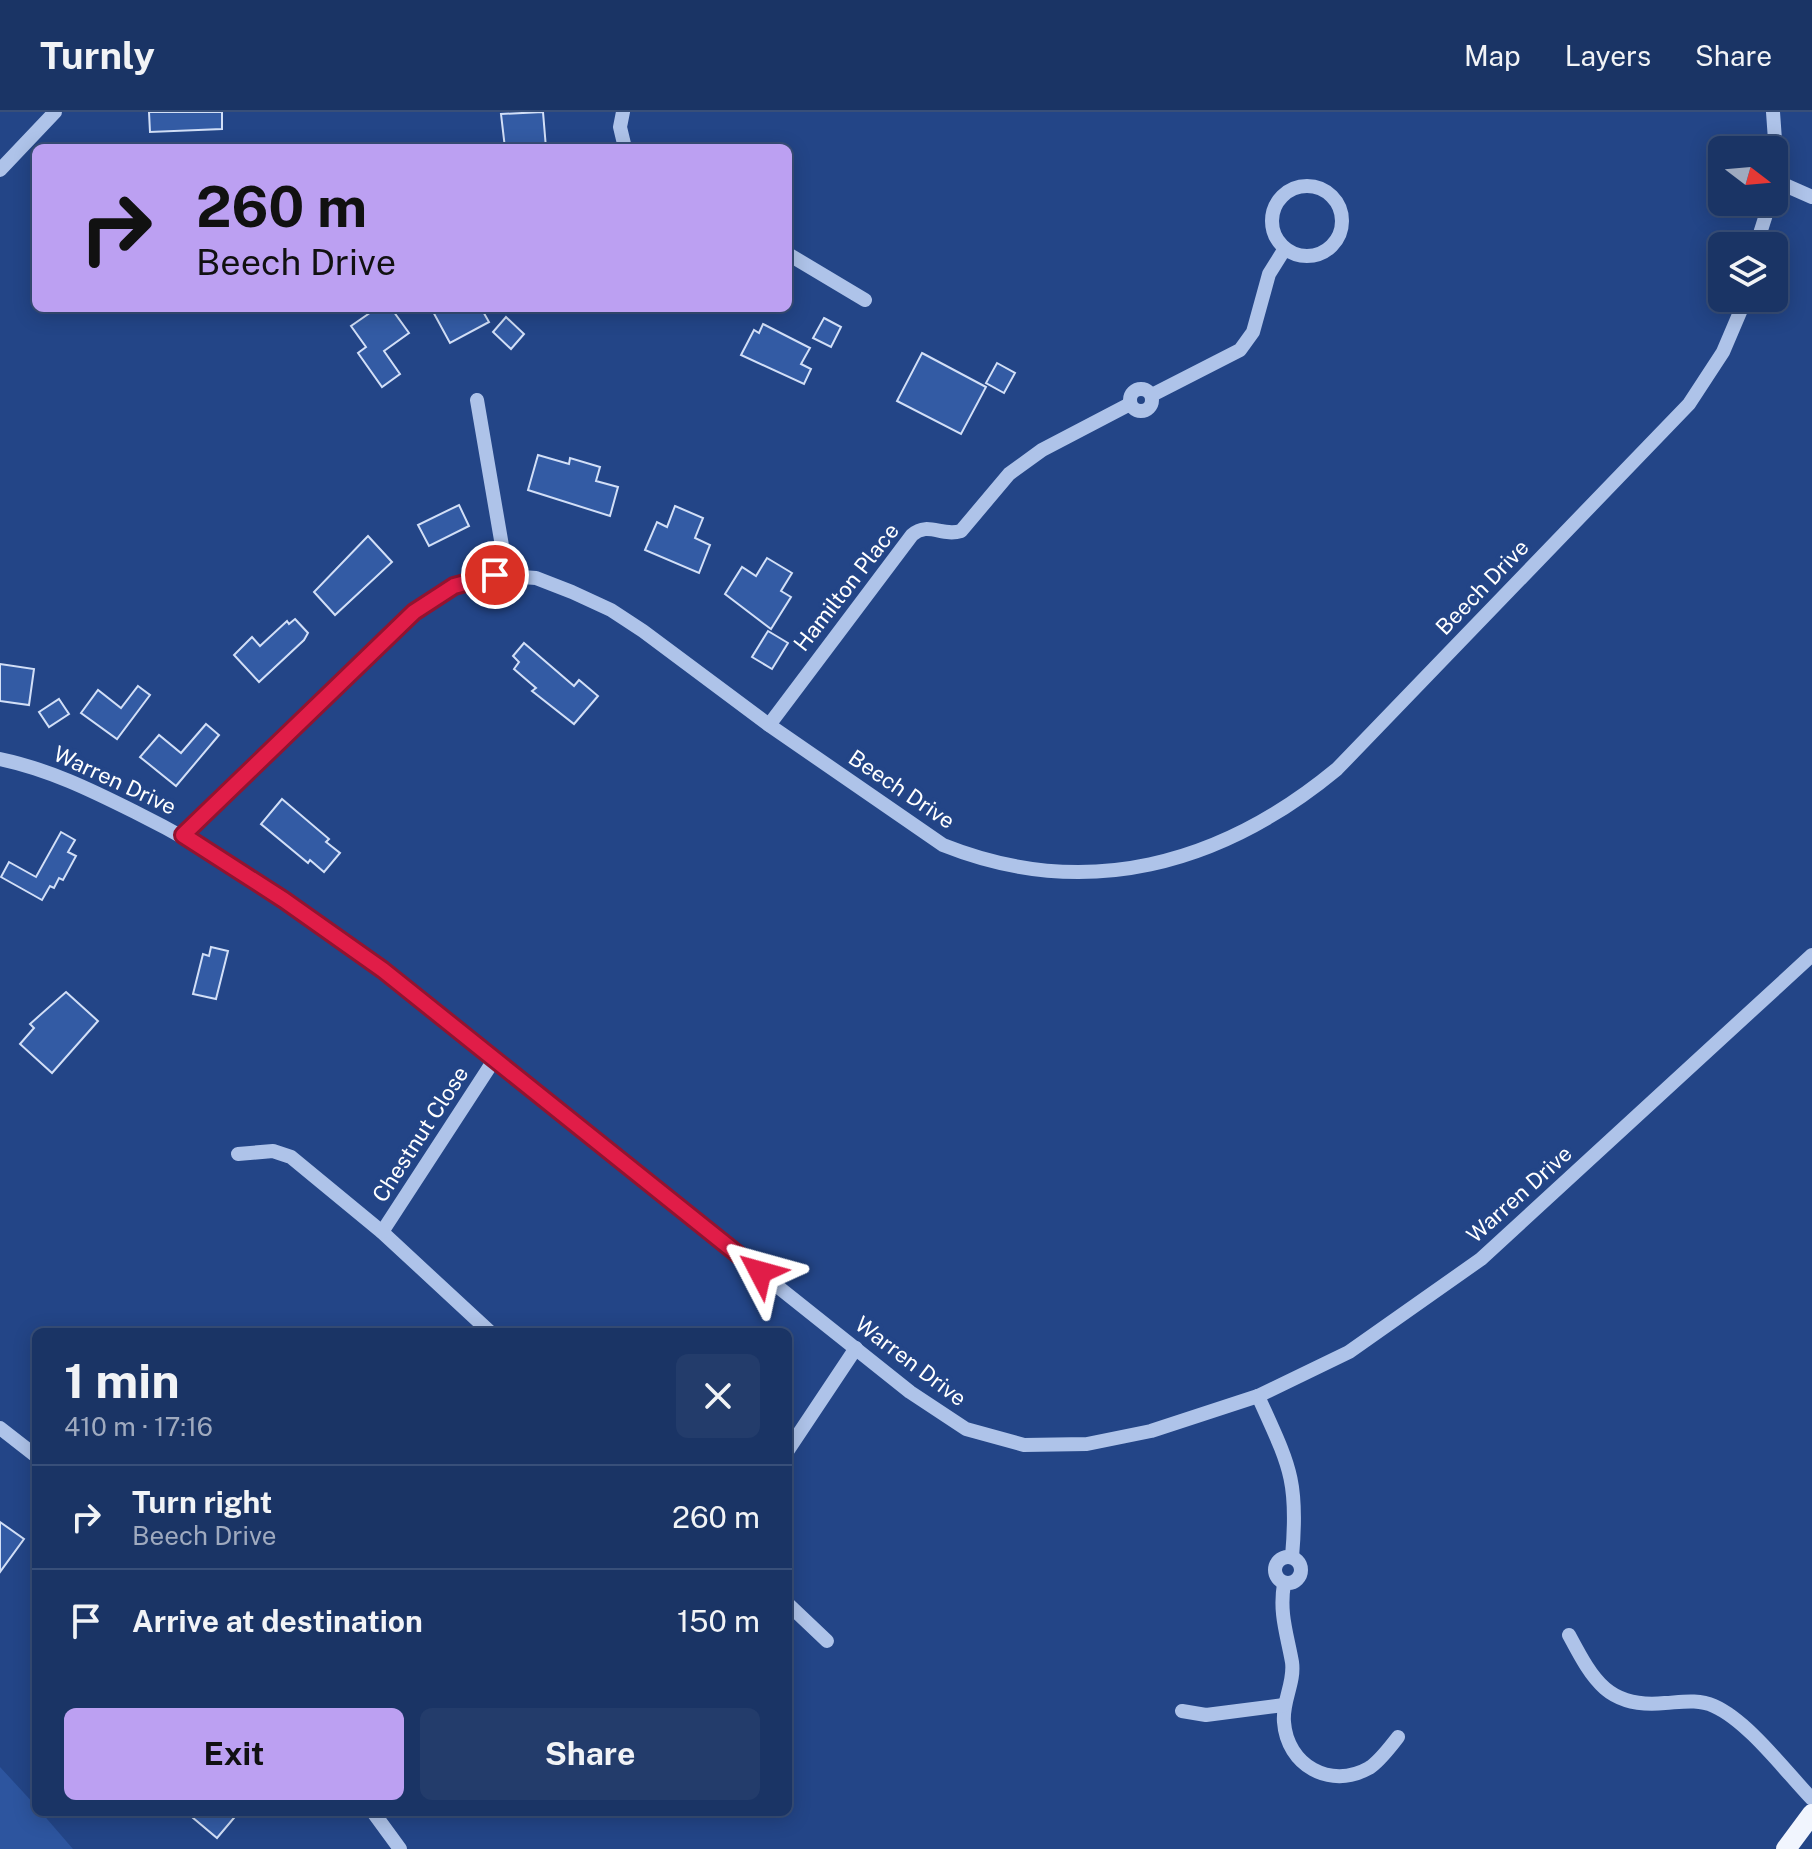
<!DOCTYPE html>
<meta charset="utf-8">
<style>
:root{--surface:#1a3465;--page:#233c6b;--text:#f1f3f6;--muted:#9faabf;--line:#384f79;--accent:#bca0f2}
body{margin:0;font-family:"Public Sans",sans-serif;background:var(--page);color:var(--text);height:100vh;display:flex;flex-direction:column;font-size:30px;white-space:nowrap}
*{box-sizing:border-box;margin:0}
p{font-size:26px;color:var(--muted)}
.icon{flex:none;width:44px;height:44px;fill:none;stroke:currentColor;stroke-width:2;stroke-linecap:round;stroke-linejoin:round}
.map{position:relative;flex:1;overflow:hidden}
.drawer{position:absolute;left:32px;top:1216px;width:760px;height:488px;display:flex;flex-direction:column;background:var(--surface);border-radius:12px;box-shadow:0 4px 20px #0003,0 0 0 2px var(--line)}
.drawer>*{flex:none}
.hud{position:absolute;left:32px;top:32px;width:760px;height:168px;border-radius:12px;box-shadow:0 4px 20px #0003,0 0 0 2px var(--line);background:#bca0f2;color:#111;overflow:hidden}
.needle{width:52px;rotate:106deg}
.controls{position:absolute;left:1708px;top:24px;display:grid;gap:16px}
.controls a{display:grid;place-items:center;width:80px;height:80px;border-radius:12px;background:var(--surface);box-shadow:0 4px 20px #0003,0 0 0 2px var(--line);font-size:40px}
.pin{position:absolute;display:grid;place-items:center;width:68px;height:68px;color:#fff;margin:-34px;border:4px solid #fff;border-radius:50%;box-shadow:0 2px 8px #0007}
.me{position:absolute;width:88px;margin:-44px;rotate:309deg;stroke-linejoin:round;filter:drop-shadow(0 0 6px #0008)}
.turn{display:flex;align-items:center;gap:28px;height:168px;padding:0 32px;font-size:36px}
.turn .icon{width:104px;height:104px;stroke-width:2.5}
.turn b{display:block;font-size:56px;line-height:68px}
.round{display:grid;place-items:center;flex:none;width:84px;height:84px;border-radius:12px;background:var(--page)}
.head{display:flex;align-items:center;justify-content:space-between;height:136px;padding:0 32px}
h1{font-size:48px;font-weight:700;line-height:60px}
.button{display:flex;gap:16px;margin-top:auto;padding:16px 32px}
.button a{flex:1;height:92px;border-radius:12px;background:var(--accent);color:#111;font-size:32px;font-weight:700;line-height:92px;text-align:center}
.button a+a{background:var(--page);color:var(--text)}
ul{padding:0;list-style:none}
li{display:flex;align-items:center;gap:24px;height:104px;padding:0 32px;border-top:2px solid var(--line)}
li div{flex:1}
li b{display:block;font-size:30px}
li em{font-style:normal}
header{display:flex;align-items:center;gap:48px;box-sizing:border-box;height:112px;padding:0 40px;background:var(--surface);border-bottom:2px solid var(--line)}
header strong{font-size:38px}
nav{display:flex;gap:44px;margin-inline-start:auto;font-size:28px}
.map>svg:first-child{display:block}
.green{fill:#2d559f}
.building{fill:#335ba4;stroke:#d2dff7;stroke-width:2}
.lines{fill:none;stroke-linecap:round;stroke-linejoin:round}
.minor{stroke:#aec3e9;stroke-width:14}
.major{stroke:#f1f5fe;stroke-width:20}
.route-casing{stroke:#92132f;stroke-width:20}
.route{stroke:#e11d48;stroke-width:14}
.labels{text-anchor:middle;stroke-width:8;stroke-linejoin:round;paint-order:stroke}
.street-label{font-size:22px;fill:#fff;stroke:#234587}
</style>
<header>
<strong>Turnly</strong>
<nav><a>Map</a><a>Layers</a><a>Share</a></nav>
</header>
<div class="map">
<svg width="1812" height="1737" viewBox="0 0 1812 1737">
<rect width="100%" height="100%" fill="#234587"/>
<!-- green -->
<path class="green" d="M 0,1655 L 36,1694 L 36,1700 L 41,1700 L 73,1737 L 0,1737 Z"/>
<!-- building -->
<g class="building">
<path d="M 149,0 L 222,0 L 222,17 L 150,20 Z"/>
<path d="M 543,0 L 546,36 L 505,36 L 501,2 Z"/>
<path d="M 377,196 L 391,196 L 409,221 L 384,239 L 400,262 L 382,275 L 358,241 L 366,235 L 351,214 Z"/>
<path d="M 431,196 L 481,196 L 489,210 L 450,231 Z"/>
<path d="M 506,205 L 524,222 L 511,237 L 493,220 Z"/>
<path d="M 824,206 L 841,215 L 831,235 L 813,226 Z"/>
<path d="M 763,212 L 810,236 L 801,252 L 811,257 L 804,272 L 741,243 L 754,218 L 759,221 Z"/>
<path d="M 922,241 L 986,275 L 961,322 L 897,289 Z"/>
<path d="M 997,251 L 1015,261 L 1004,281 L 986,271 Z"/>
<path d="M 538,343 L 569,352 L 570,346 L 600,355 L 596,369 L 618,375 L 610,404 L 528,378 Z"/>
<path d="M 459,393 L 469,414 L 429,434 L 418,413 Z"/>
<path d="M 675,394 L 703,406 L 695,426 L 710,433 L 699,461 L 645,438 L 657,410 L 667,415 Z"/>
<path d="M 368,424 L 392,450 L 335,503 L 314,480 Z"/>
<path d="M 767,446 L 792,461 L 781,479 L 791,485 L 771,517 L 725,482 L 742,455 L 756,464 Z"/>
<path d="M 295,507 L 308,521 L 304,528 L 259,570 L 234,543 L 252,525 L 260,534 L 287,509 L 289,512 Z"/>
<path d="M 768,519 L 788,531 L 772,557 L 752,545 Z"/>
<path d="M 524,531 L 574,574 L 579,568 L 598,584 L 574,612 L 532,579 L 536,576 L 514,557 L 519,550 L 513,544 Z"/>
<path d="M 0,552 L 34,557 L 29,593 L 0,589 Z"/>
<path d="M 138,574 L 150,583 L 117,627 L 81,601 L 98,578 L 121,596 Z"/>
<path d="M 59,587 L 69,602 L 49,615 L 39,600 Z"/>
<path d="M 206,612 L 219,623 L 176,674 L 140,645 L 159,623 L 181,641 Z"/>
<path d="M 282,687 L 329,727 L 326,730 L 340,741 L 324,760 L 310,748 L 308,751 L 261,712 Z"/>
<path d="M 61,720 L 75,728 L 68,740 L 76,744 L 63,768 L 59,766 L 54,776 L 50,774 L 42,788 L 1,765 L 9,750 L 36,765 Z"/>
<path d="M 211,835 L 228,839 L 216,887 L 193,882 L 203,842 L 209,844 Z"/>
<path d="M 66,880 L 98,909 L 52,961 L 20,932 L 34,916 L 30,912 Z"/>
<path d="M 0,1410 L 24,1427 L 0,1460 Z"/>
<path d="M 186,1700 L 239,1700 L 217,1726 Z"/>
</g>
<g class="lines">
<!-- minor -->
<g class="minor">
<path d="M 623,0 L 620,15 L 625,36"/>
<path d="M 1773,0 L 1778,70"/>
<path d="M 0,58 L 55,0"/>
<circle cx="1307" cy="109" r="35"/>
<path d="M 1774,80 L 1778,70 L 1812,85"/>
<path d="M 1756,134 L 1770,90"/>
<path d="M 788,142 L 865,188"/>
<circle cx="1141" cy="288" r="11"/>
<path d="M 1152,283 L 1240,238 L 1253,220 L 1269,162 L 1284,138"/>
<path d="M 477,288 L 507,463"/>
<path d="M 769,613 L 912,423 C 928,409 942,425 961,419 L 1009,362 L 1042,338 L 1130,292"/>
<path d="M 0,647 C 48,657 91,678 135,700 C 279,771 401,874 526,974 C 654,1075 782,1177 910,1280 L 966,1317 L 1024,1333 L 1087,1332 L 1151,1319 L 1258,1284 L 1349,1240 L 1481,1147 L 1812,843"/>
<path d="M 183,723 L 414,500 L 454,474 L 495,463 L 536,466 L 572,480 L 611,498 L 643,519 L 769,613 L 943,733 C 1086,790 1221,753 1337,657 L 1689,292 L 1723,240 L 1746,186"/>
<path d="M 238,1042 L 273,1039 L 291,1045 L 382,1120 L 490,1220"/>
<path d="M 382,1120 L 494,948"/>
<path d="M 1258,1284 C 1289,1353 1299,1367 1292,1445"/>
<path d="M 0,1316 L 36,1344"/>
<path d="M 788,1338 L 856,1236"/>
<circle cx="1288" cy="1458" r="13"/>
<path d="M 1284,1472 C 1279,1501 1287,1522 1292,1550 C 1295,1571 1282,1589 1284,1610 C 1287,1653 1330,1678 1369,1656 C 1380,1649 1390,1635 1398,1625"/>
<path d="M 788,1492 L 827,1529"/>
<path d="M 1569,1523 C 1593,1568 1608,1597 1665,1591 C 1682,1590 1698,1587 1714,1594 C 1748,1609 1786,1660 1812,1687"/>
<path d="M 1182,1599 L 1206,1603 L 1284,1593"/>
<path d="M 373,1700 L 400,1737"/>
</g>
<!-- major -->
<path class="major" d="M 1786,1737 L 1812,1702"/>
</g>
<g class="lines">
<defs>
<path id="route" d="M 495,463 L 454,474 L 414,500 L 183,723 L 284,788 L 383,858 L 760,1160"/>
</defs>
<!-- route casing -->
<use href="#route" class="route-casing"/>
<!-- route -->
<use href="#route" class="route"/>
</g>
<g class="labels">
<!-- street labels -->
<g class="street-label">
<text transform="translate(846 475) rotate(-52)" y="8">Hamilton Place</text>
<text transform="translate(1482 475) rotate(-46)" y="8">Beech Drive</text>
<text transform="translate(115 668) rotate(25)" y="8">Warren Drive</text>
<text transform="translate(902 677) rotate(34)" y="8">Beech Drive</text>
<text transform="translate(420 1022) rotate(-57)" y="8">Chestnut Close</text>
<text transform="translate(1519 1082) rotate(-42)" y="8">Warren Drive</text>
<text transform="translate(911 1249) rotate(37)" y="8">Warren Drive</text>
</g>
</g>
</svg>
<div class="controls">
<a><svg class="needle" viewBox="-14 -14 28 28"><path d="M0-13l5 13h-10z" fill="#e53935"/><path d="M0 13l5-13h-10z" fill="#9faabf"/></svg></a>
<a><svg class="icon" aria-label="layers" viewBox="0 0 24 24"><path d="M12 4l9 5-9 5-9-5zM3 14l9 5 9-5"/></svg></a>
</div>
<div class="pin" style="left:495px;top:463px;background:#d93025"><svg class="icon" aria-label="arrive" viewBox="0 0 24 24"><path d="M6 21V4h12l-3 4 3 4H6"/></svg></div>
<svg class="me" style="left:760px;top:1160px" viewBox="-20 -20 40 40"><path d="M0-17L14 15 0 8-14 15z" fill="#e11d48" stroke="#fff" stroke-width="4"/></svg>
<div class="hud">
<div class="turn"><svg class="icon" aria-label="right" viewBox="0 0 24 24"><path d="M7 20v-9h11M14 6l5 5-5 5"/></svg><div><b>260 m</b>Beech Drive</div></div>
</div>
<section class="drawer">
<div class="head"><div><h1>1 min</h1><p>410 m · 17:16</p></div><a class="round"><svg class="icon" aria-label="close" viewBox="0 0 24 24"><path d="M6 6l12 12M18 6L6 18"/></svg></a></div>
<ul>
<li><svg class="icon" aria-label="right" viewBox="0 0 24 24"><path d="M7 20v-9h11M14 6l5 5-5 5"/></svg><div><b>Turn right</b><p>Beech Drive</p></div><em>260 m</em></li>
<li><svg class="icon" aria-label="arrive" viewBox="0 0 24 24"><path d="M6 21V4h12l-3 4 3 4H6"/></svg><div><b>Arrive at destination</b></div><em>150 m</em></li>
</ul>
<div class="button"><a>Exit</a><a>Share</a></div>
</section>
</div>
